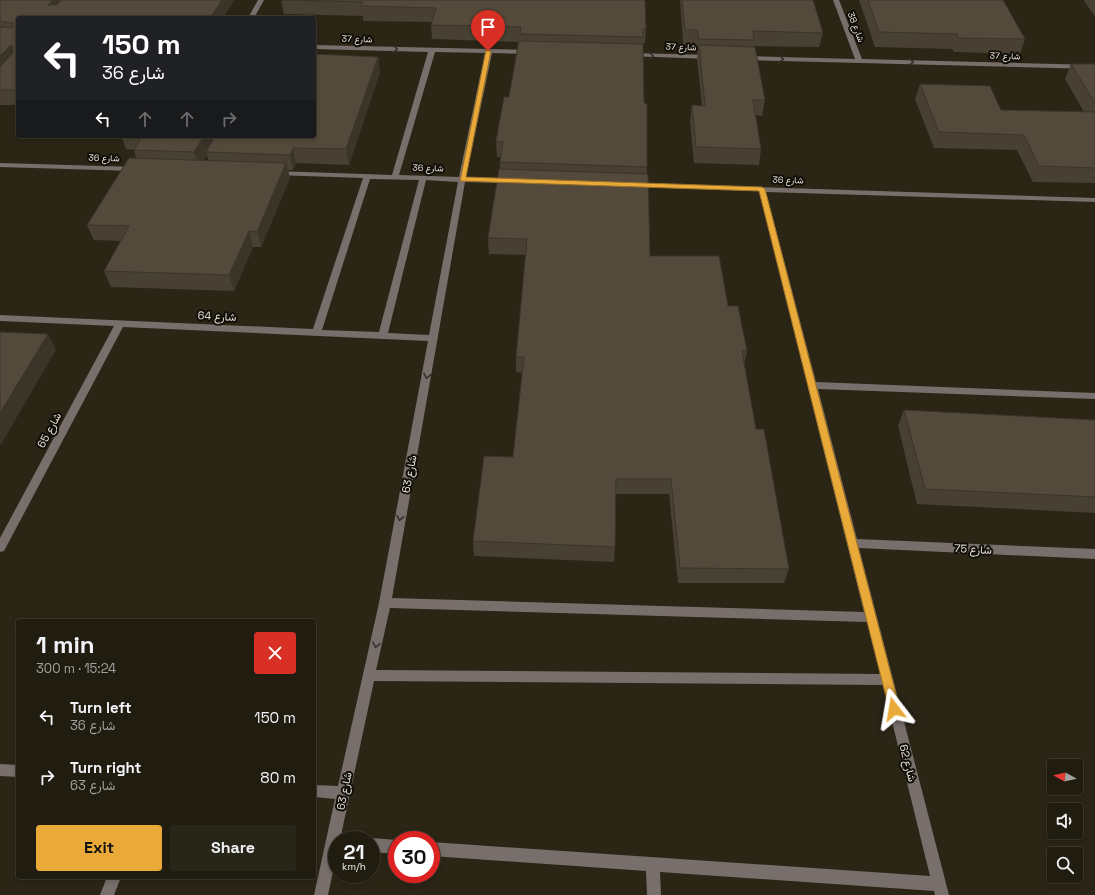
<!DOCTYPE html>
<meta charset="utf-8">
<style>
:root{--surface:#201c10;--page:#282519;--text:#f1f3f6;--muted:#a2a19f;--line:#3d3a30;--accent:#eaaa39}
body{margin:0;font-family:"Space Grotesk",Vazirmatn,sans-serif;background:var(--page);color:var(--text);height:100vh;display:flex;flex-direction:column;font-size:15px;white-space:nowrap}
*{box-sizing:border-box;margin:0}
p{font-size:13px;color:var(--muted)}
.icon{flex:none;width:22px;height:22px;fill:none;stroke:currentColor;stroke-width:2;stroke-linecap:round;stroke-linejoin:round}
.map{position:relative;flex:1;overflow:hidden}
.panel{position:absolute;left:16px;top:619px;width:300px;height:260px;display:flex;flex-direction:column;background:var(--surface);border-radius:4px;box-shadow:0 2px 6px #0003,0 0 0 1px var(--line)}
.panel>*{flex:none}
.banner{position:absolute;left:16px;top:16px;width:300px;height:122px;border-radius:4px;box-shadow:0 2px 6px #0003,0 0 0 1px var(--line);background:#202124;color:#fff;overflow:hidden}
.needle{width:26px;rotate:278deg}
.tools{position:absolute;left:1047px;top:759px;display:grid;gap:8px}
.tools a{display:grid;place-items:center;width:36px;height:36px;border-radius:4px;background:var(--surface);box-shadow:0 2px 6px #0003,0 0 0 1px var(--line);font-size:20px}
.speed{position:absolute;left:328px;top:831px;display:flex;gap:8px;font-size:20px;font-weight:700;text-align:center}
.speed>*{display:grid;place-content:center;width:52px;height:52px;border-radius:50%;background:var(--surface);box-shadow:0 2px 6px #0003,0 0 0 1px var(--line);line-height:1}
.speed small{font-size:10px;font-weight:400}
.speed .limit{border:6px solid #d22;background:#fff;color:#111}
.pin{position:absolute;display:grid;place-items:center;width:34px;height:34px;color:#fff;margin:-41px -17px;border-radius:50% 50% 50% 0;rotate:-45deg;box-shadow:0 0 4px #0007}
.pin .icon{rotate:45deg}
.me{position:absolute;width:44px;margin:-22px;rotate:346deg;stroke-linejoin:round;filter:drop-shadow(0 0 3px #0008)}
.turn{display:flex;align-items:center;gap:14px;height:84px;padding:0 20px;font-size:18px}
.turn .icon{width:52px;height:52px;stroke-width:2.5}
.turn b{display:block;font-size:28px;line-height:34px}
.lanes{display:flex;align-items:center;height:38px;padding:0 20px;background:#0003;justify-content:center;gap:20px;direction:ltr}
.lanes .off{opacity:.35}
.round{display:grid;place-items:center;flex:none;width:42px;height:42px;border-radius:4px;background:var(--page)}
.headline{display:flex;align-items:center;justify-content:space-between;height:68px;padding:0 20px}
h1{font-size:24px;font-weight:800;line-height:30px}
.cta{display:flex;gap:8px;margin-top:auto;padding:8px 20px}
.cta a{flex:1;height:46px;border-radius:4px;background:var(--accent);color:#111;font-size:16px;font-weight:800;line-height:46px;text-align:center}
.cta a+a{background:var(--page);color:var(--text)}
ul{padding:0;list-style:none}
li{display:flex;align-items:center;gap:12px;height:60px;padding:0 20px}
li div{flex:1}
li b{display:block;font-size:15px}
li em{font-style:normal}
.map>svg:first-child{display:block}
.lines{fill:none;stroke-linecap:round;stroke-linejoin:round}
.minor{fill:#786f6c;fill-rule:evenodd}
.wall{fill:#484033;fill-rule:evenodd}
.shaded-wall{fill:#3b3429}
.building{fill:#544a3b;stroke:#3b3429}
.oneway{stroke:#35302b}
.route{fill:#eaaa39;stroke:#986e25}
.labels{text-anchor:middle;stroke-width:4;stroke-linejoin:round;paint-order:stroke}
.far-street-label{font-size:9px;fill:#e8e4db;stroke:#110e08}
.street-label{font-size:11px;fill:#e8e4db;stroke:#110e08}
</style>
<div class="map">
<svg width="1095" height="895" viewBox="0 0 1095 895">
<rect width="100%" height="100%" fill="#2b2516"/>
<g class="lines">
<!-- minor -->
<g class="minor">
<path d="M 258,0 L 264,0 L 254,18 L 248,18 Z"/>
<path d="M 833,0 L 839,0 L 862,59 L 1095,65 L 1095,69 L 744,60 L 741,58 L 744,56 L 855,59 Z"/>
<path d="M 314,45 L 530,50 L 533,52 L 530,54 L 492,53 L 466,177 L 509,179 L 513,181 L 509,183 L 465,182 L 392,598 L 864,612 L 759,191 L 635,187 L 631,185 L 635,183 L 1095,198 L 1095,202 L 766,192 L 816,382 L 1095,393 L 1095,399 L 818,389 L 857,539 L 1095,549 L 1095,559 L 859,548 L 949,895 L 935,895 L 934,891 L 660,872 L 661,895 L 647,895 L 646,871 L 431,856 L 431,842 L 930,876 L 883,685 L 374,681 L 340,840 L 337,840 L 337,853 L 328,895 L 314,895 L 335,799 L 314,797 L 314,785 L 338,786 L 379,603 L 428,341 L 123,327 L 4,551 L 0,552 L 0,538 L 114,326 L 0,321 L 0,315 L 313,329 L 363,178 L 275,175 L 271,173 L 275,171 L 392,175 L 428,52 L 314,49 ZM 435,52 L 485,53 L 459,177 L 399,175 ZM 370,179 L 419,180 L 379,332 L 322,330 ZM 426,180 L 458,182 L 429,335 L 388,333 ZM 390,608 L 867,622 L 880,674 L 376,670 Z"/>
<path d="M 630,53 L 710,55 L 713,57 L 710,59 L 628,56 L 627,55 Z"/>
<path d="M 0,163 L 135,167 L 139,169 L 135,171 L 0,167 Z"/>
<path d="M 0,764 L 18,765 L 18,777 L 0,776 Z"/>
<path d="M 371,838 L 397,840 L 397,854 L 371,852 L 371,840 L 367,840 Z"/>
<path d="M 107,877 L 121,877 L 114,895 L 100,895 Z"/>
</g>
</g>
<!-- wall -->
<g class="wall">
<path d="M 0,0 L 234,0 L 223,18 L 18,18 L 18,105 L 0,105 Z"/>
<path d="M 281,0 L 645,0 L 646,29 L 645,43 L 642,44 L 644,103 L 647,167 L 647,174 L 650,256 L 728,306 L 747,351 L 744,364 L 756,429 L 789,569 L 784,583 L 678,583 L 669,494 L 616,494 L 615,547 L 614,562 L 474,556 L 473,541 L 513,457 L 522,373 L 516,372 L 516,357 L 526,255 L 489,254 L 488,238 L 500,169 L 500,162 L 501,157 L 497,157 L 496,141 L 509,97 L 518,42 L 432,39 L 431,25 L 432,22 L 363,21 L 363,16 L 284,14 Z"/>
<path d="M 680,0 L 813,0 L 823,33 L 819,47 L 753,46 L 765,100 L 762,116 L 756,115 L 761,149 L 759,165 L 694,163 L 690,121 L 692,105 L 702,106 L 697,60 L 698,53 L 697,53 L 696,45 L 683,44 Z"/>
<path d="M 859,0 L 1003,0 L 1025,39 L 1020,54 L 954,52 L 952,49 L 875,47 Z"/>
<path d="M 1085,0 L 1095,0 L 1095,16 L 1084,1 Z"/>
<path d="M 378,57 L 380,72 L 349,165 L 296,163 L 293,170 L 288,170 L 290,178 L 261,247 L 253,247 L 234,291 L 111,287 L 104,271 L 121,241 L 94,240 L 87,225 L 136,158 L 134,150 L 126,149 L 121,136 L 314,136 ZM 207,155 L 208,160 L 203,160 Z"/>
<path d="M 1071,64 L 1095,64 L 1095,183 L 1033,182 L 1017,150 L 934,148 L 915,99 L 920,84 L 1001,110 L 1084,112 L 1065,79 Z"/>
<path d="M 904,410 L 1095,420 L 1095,513 L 917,504 L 898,426 Z"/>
</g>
<!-- shaded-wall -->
<g class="shaded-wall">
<path d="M 53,0 L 70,0 L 55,18 L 48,5 Z"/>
<path d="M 222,0 L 234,0 L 223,18 L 210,18 Z"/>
<path d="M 11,45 L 17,60 L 0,78 L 0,56 Z"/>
<path d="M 378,57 L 380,72 L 349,165 L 346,149 Z"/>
<path d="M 204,136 L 217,136 L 206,152 L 207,155 L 199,167 L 194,152 Z"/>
<path d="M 293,148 L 296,163 L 293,170 L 290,155 Z"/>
<path d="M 286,163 L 290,178 L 261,247 L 257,232 Z"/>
<path d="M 249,231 L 253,247 L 234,291 L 229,275 Z"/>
<path d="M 48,334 L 56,350 L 0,446 L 0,413 Z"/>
</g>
<!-- building -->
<g class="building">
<path d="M 0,0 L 53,0 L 48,5 L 57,5 L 61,0 L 222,0 L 210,18 L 18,18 L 18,90 L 0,90 L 0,67 L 13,53 L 13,46 L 11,45 L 0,56 L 0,27 L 12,28 L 13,23 L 0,21 Z"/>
<path d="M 281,0 L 645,0 L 646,29 L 643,29 L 643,37 L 520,34 L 521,27 L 431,25 L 436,8 L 361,6 L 363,2 Z"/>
<path d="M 682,0 L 813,0 L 823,33 L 753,31 L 754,40 L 698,39 L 698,30 L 685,30 Z"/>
<path d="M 868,0 L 1003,0 L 1025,39 L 958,38 L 957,34 L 879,32 Z"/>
<path d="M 519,41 L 643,44 L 644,103 L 647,104 L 647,167 L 500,162 L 503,142 L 496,141 L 504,97 L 509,97 Z"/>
<path d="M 699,45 L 755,47 L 765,100 L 753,100 L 761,149 L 696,147 L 692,105 L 705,106 Z"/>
<path d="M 314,54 L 378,57 L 346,149 L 293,148 L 290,155 L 206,152 L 215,136 L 314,136 Z"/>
<path d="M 1071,64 L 1095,64 L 1095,103 Z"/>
<path d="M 920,84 L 990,86 L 1001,110 L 1095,112 L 1095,168 L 1039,166 L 1024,135 L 939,132 Z"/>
<path d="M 142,136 L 204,136 L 194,152 L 134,150 Z"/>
<path d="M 129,158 L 286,163 L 257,232 L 249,231 L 229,275 L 104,271 L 129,226 L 87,225 Z"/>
<path d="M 499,169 L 648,174 L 650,256 L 719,256 L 728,306 L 738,306 L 747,351 L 742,351 L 756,429 L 764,429 L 789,569 L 680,568 L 671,479 L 616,479 L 615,547 L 473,541 L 484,456 L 513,457 L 524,357 L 516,357 L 527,239 L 488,238 Z"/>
<path d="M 0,332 L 48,334 L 0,413 Z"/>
<path d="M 904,410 L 1095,420 L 1095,497 L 925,489 Z"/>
</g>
<!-- one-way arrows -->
<defs><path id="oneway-chevron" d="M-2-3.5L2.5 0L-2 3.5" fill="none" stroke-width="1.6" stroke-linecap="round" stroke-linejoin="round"/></defs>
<g class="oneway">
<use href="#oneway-chevron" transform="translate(395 49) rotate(2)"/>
<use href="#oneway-chevron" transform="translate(651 56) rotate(2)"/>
<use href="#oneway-chevron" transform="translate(781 59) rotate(2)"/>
<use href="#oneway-chevron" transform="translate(911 62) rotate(2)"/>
<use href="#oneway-chevron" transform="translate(427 376) rotate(101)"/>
<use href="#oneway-chevron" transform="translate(400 518) rotate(101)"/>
<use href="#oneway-chevron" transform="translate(376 645) rotate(102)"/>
</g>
<!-- route -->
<path class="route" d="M 486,50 L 491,51 L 466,177 L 762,187 L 765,189 L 900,709 L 898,713 L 894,715 L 891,713 L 889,709 L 759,191 L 460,181 Z"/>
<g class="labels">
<!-- far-street labels -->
<g class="far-street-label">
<text transform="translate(856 27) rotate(69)" y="3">شارع 38</text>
<text transform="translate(357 39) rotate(2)" y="3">شارع 37</text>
<text transform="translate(681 47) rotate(2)" y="3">شارع 37</text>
<text transform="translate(1005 56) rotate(2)" y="3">شارع 37</text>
<text transform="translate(104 158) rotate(2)" y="3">شارع 36</text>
<text transform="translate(428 168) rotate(2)" y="3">شارع 36</text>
<text transform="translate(788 180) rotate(2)" y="3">شارع 36</text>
</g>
<!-- street labels -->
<g class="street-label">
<text transform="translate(217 316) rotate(3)" y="4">شارع 64</text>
<text transform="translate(49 430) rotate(-62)" y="4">شارع 65</text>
<text transform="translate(409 474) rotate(-79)" y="4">شارع 63</text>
<text transform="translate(973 549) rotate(3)" y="4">شارع 75</text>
<text transform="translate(908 763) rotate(76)" y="4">شارع 62</text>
<text transform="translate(344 791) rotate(-78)" y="4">شارع 63</text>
</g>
</g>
</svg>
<div class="tools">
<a><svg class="needle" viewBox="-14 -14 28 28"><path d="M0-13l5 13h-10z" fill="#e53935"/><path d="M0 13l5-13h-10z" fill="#a2a19f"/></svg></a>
<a><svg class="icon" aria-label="sound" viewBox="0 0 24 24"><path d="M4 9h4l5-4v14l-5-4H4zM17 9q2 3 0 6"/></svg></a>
<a><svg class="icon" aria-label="search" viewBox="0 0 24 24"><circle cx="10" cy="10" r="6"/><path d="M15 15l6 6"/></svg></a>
</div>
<div class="speed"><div>21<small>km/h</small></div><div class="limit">30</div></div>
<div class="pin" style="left:488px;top:51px;background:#d93025"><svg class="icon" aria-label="arrive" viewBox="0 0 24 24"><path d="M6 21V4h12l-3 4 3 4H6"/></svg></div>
<svg class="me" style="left:894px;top:709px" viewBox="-20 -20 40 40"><path d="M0-17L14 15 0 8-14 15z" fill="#eaaa39" stroke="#fff" stroke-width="4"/></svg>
<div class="banner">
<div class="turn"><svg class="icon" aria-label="left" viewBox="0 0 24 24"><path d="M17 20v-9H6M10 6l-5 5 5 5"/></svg><div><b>150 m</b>شارع 36</div></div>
<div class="lanes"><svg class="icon" aria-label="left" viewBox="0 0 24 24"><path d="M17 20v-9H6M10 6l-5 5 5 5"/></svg><svg class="icon off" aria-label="ahead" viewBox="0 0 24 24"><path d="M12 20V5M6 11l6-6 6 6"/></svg><svg class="icon off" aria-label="ahead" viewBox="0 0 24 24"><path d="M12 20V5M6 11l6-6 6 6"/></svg><svg class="icon off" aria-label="right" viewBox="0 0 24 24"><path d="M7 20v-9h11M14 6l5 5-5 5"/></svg></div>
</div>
<section class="panel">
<div class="headline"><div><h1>1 min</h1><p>300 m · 15:24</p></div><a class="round" style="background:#d93025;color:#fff"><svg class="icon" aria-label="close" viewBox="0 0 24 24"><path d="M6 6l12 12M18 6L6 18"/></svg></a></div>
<ul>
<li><svg class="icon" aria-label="left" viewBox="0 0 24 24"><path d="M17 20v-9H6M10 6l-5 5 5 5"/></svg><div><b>Turn left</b><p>شارع 36</p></div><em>150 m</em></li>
<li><svg class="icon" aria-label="right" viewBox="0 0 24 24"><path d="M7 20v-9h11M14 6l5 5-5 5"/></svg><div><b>Turn right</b><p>شارع 63</p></div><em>80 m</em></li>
</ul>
<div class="cta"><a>Exit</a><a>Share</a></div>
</section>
</div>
